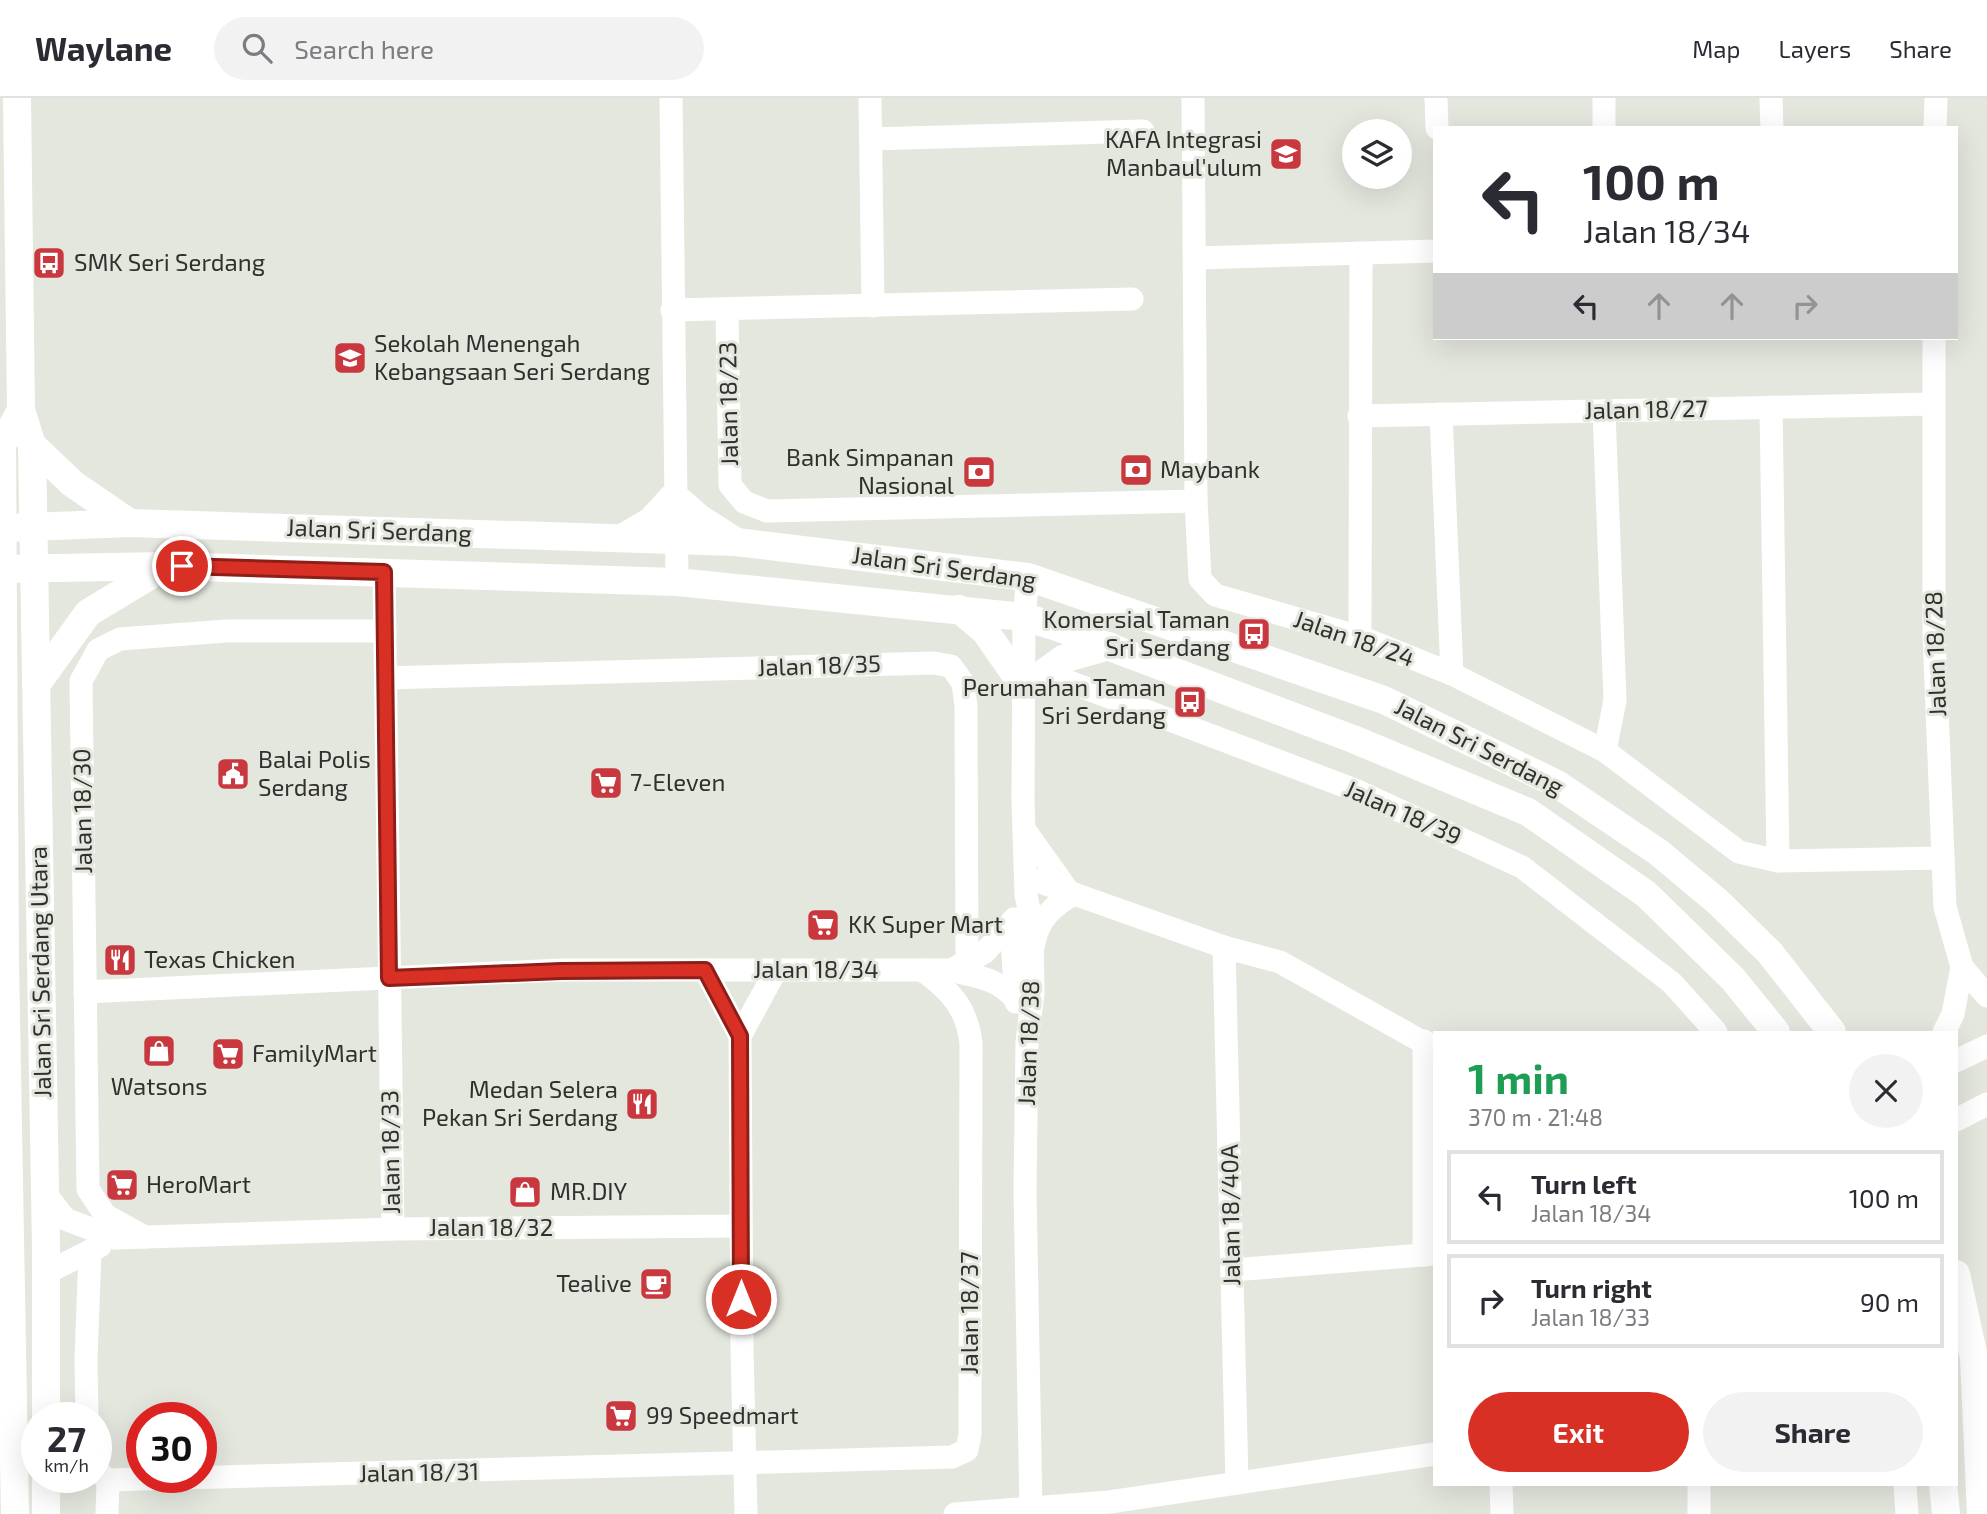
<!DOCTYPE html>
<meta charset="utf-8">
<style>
:root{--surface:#fff;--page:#f2f2f3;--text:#2b2b33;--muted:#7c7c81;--line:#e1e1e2;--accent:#d93025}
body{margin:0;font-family:"Exo 2",sans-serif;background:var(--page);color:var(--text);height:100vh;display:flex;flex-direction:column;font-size:26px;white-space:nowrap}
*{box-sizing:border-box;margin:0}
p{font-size:23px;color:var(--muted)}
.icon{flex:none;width:38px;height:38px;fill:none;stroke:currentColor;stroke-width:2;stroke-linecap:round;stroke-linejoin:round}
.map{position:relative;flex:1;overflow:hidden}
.side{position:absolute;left:1433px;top:933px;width:525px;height:455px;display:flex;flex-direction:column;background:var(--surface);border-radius:0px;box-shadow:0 7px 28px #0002}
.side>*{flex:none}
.guide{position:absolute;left:1433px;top:28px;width:525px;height:214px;border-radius:0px;box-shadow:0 7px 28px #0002;background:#fff;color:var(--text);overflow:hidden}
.buttons{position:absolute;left:1342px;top:21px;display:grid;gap:14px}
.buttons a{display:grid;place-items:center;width:70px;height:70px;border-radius:50%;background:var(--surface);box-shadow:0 7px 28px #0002;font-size:35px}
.speed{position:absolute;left:21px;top:1304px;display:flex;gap:14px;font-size:35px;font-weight:700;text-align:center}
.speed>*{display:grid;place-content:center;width:91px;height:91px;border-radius:50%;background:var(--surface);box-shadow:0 7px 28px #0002;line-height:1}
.speed small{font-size:18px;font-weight:400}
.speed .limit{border:10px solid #d22;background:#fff;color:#111}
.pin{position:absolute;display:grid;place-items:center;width:60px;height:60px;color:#fff;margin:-30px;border:4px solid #fff;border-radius:50%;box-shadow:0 2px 7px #0007}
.me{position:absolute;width:77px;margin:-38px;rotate:0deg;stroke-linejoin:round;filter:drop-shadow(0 0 5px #0008)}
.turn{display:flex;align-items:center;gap:24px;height:147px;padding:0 35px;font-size:32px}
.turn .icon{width:91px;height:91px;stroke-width:2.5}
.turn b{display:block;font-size:49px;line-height:60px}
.lanes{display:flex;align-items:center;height:66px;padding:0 35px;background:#0003;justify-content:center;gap:35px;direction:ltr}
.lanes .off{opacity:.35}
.round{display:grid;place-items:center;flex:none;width:74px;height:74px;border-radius:37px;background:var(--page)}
.summary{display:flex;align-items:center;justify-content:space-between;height:119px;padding:0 35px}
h1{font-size:42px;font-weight:700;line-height:52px;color:#1e9e55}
.button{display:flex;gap:14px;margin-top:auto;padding:14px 35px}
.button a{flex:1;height:80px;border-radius:42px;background:var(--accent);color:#fff;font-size:28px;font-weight:700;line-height:80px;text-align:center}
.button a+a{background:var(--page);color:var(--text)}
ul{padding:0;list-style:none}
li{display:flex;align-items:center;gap:21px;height:94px;margin:0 14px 10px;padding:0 21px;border:4px solid var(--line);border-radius:0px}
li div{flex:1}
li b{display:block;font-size:26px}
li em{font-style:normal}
header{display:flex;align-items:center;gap:42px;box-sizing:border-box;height:98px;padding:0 35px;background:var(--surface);border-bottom:2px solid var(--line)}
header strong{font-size:33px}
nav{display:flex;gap:38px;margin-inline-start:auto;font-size:24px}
.search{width:490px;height:63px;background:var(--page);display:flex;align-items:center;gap:18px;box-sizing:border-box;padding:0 24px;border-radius:38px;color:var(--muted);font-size:26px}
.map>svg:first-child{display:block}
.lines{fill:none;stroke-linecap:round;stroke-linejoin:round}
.minor{stroke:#fff;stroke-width:23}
.tertiary{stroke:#fff;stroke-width:28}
.route-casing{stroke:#8d1f18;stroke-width:18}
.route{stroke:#d93025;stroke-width:12}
.labels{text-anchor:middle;stroke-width:6;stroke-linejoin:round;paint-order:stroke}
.poi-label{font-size:24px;fill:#30312e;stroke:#e4e7de;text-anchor:start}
.street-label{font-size:24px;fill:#30312e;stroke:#e4e7de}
</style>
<header>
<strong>Waylane</strong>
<div class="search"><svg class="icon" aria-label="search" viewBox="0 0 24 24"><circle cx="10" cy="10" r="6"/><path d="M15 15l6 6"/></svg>Search here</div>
<nav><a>Map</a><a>Layers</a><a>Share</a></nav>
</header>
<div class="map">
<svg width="1987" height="1416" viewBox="0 0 1987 1416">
<rect width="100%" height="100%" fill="#e4e7de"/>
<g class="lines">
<!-- minor -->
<g class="minor">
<path d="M 671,0 L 677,484"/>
<path d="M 870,0 L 873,208"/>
<path d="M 1193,0 L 1196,403 L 1200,481 L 1215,497 L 1360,539 L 1452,576 L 1605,653 L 1739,754 L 1778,763 L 1943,760"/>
<path d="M 1436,0 L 1437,30"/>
<path d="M 1604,0 L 1604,30"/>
<path d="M 1771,0 L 1772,30"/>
<path d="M 1935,30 L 1936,0"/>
<path d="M 871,41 L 1143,33"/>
<path d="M 1197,160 L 1435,153"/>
<path d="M 727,211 L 730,387 L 744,404 L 767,413 L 1196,403"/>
<path d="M 672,212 L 1132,201"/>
<path d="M 1934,240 L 1934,535 L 1945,809 L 1962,869 L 1987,898"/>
<path d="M 1771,309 L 1778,763"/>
<path d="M 1604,313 L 1615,602 L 1605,653"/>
<path d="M 1441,316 L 1452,576"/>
<path d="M 1359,318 L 1933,306"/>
<path d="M 384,474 L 393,1131"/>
<path d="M 1028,479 L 1024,519 L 1023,702 L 1026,797 L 1032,826 L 1033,895 L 1027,944 L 1025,1092 L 1031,1412"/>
<path d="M 1360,539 L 1361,155"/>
<path d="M 1043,574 L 1355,692 L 1522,769 L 1672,885 L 1716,934"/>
<path d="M 386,580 L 933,565 L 951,568 L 963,585 L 966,608 L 967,865"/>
<path d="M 1024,731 L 1068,793"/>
<path d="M 1026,779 L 1224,849 L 1280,864 L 1435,951"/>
<path d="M 1011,825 L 1016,904"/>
<path d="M 1034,845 C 1038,821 1054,807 1074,796"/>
<path d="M 1224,849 L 1237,1384"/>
<path d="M 955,870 L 985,854 L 1014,821"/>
<path d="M 705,872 L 740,938 L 742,1250 L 746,1416"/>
<path d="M 85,894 L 561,872 L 949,872 C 975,878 999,880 1016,902"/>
<path d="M 1944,934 L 1953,916 L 1962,869"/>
<path d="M 740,938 L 776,872"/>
<path d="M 1424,943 L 1424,1157"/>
<path d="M 1956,963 L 1987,948"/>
<path d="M 1956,1022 L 1987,1006"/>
<path d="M 45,1095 L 65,1121 L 115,1140 L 393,1131 L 741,1128"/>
<path d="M 145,1139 L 105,1117 L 88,1091 L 81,583 L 98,552 L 120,541 L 226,533 L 385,533"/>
<path d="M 1232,1172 L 1435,1156"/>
<path d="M 46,1175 L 100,1148"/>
<path d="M 87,1320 L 86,1262 L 90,1153"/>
<path d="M 96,1372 L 108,1382 L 952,1359 L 967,1352 L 970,1336 L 971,945 C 967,910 950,892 922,872"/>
<path d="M 1501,1386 L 1502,1416"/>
<path d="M 1699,1386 L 1699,1416"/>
<path d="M 1905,1386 L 1907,1416"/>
<path d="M 107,1416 L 108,1382"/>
<path d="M 955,1416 L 1109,1404 L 1435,1356"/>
</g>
<!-- tertiary -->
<g class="tertiary">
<path d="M 17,0 L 21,312 L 32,347 L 46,1150 L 46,1320"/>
<path d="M 32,347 L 73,386 L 130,425"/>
<path d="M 4,430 L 130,425 L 736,444 L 1028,479 L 1384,602 L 1557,686 L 1658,754 L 1718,804 L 1770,855 L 1832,934"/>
<path d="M 622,440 L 651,423 L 674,398 L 699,420 L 735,443"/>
<path d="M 4,471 L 166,468 L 677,484 L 1024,519 L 1054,528 L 1353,641 L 1528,714 L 1646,796 L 1733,881 L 1776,934"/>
<path d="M 959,511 L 985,533 L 1024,589 L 1063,561 L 1109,548"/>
<path d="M 36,587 L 88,515 L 164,469"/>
<path d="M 1956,1176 L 1974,1260 L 1981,1416"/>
<path d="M 46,1379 L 46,1416"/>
<path d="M 1943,1386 L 1946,1416"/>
<path d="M 15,1416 L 5,863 L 2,347 L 21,312"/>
</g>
</g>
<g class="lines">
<defs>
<path id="route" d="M 182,468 L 384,474 L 389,880 L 561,873 L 705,872 L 740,938 L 741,1201"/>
</defs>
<!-- route casing -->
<use href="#route" class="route-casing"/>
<!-- route -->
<use href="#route" class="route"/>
</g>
<!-- icons -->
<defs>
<symbol id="school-square" viewBox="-11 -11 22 22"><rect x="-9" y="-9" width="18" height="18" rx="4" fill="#c8383e" stroke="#e4e7de"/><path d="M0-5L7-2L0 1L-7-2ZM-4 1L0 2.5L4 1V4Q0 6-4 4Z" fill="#fff"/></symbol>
<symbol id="bus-square" viewBox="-11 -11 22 22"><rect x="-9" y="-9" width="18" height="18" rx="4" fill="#c8383e" stroke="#e4e7de"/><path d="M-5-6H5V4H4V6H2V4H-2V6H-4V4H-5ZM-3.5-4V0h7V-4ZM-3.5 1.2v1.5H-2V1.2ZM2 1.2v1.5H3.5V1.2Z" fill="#fff"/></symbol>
<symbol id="bank-square" viewBox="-11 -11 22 22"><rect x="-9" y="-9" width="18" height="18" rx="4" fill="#c8383e" stroke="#e4e7de"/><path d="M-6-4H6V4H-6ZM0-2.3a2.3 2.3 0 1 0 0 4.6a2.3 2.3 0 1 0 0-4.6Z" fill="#fff"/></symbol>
<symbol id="civic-square" viewBox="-11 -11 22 22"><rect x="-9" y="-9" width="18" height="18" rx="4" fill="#c8383e" stroke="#e4e7de"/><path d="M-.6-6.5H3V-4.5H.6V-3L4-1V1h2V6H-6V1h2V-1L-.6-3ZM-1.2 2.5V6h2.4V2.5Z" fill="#fff"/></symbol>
<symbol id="supermarket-square" viewBox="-11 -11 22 22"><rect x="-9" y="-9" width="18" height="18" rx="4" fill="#c8383e" stroke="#e4e7de"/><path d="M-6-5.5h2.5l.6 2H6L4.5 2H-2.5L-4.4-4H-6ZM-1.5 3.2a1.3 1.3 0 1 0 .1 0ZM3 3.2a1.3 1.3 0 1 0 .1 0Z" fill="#fff"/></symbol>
<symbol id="restaurant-square" viewBox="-11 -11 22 22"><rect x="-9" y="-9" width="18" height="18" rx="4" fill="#c8383e" stroke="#e4e7de"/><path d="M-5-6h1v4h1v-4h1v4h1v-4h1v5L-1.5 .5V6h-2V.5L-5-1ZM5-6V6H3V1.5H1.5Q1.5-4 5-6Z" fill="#fff"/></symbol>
<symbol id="shop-square" viewBox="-11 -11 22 22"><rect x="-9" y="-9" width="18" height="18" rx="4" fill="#c8383e" stroke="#e4e7de"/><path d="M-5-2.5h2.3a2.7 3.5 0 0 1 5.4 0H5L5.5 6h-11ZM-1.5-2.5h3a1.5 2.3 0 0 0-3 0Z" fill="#fff"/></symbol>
<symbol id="cafe-square" viewBox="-11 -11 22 22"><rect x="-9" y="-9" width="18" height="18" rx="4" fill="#c8383e" stroke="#e4e7de"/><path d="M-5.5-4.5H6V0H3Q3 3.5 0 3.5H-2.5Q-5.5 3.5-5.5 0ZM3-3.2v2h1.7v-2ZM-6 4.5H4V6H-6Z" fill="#fff"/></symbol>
</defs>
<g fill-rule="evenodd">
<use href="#school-square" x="1267" y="37" width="38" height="38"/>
<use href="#bus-square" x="30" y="146" width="38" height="38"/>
<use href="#school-square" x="331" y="241" width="38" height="38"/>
<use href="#bank-square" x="1117" y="353" width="38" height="38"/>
<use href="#bank-square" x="960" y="355" width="38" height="38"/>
<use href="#bus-square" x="1235" y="517" width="38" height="38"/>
<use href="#bus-square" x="1171" y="585" width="38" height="38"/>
<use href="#civic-square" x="214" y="657" width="38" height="38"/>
<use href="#supermarket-square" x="587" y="666" width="38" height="38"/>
<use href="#supermarket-square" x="804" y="808" width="38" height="38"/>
<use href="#restaurant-square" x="101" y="843" width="38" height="38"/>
<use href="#shop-square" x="140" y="934" width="38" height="38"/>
<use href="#supermarket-square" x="209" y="937" width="38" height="38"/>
<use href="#restaurant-square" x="623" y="987" width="38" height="38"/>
<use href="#supermarket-square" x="103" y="1068" width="38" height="38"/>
<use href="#shop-square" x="506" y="1075" width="38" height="38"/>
<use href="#cafe-square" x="637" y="1167" width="38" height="38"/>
<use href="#supermarket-square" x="602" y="1299" width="38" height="38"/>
</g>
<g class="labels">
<!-- poi labels -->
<g class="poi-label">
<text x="1262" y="50" text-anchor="end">KAFA Integrasi<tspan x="1262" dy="28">Manbaul'ulum</tspan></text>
<text x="74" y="173">SMK Seri Serdang</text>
<text x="374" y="254">Sekolah Menengah<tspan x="374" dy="28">Kebangsaan Seri Serdang</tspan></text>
<text x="954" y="368" text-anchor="end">Bank Simpanan<tspan x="954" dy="28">Nasional</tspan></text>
<text x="1160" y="380">Maybank</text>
<text x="1230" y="530" text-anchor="end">Komersial Taman<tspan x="1230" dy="28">Sri Serdang</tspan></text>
<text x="1166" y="598" text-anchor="end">Perumahan Taman<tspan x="1166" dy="28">Sri Serdang</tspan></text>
<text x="258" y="670">Balai Polis<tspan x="258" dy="28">Serdang</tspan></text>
<text x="630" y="693">7-Eleven</text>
<text x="848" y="835">KK Super Mart</text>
<text x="144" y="870">Texas Chicken</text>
<text x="252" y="964">FamilyMart</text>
<text x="159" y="997" text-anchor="middle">Watsons</text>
<text x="618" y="1000" text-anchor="end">Medan Selera<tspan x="618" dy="28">Pekan Sri Serdang</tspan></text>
<text x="146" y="1095">HeroMart</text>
<text x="550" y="1102">MR.DIY</text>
<text x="632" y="1194" text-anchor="end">Tealive</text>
<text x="646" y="1326">99 Speedmart</text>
</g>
<!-- street labels -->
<g class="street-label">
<text transform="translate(729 306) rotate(-91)" y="8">Jalan 18/23</text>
<text transform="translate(1646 312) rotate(-1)" y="8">Jalan 18/27</text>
<text transform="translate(379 433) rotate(2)" y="8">Jalan Sri Serdang</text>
<text transform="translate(944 470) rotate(8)" y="8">Jalan Sri Serdang</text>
<text transform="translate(1354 541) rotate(19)" y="8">Jalan 18/24</text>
<text transform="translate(1936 556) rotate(-92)" y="8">Jalan 18/28</text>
<text transform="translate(819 568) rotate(-2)" y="8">Jalan 18/35</text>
<text transform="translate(1479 649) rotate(27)" y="8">Jalan Sri Serdang</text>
<text transform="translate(83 713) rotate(-91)" y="8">Jalan 18/30</text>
<text transform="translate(1403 715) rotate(24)" y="8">Jalan 18/39</text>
<text x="816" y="880">Jalan 18/34</text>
<text transform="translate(41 874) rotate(-91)" y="8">Jalan Sri Serdang Utara</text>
<text transform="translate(1029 945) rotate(-88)" y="8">Jalan 18/38</text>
<text transform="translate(391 1054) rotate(-91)" y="8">Jalan 18/33</text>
<text transform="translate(1231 1117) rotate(-91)" y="8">Jalan 18/40A</text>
<text x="491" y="1138">Jalan 18/32</text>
<text transform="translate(970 1215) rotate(-90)" y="8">Jalan 18/37</text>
<text transform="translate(419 1375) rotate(-1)" y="8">Jalan 18/31</text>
</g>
</g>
</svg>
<div class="buttons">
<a><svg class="icon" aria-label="layers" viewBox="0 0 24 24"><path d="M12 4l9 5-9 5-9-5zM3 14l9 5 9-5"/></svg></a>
</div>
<div class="speed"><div>27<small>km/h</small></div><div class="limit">30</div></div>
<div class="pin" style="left:182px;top:468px;background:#d93025"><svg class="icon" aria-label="arrive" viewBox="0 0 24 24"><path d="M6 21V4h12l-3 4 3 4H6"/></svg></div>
<svg class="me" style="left:741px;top:1201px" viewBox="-20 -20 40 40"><circle r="17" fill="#d93025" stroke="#fff" stroke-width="3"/><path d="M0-11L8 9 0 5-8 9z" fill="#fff"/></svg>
<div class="guide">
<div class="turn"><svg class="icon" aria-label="left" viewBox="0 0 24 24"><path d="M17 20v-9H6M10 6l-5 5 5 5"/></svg><div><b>100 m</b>Jalan 18/34</div></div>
<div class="lanes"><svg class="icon" aria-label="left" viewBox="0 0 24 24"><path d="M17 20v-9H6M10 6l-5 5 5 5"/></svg><svg class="icon off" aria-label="ahead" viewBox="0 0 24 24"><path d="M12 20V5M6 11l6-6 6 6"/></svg><svg class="icon off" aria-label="ahead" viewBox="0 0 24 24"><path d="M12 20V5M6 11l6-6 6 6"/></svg><svg class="icon off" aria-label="right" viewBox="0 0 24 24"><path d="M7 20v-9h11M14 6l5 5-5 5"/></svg></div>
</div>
<section class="side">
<div class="summary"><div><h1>1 min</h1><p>370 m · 21:48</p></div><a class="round"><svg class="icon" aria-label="close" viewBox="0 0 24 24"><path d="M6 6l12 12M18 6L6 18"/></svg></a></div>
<ul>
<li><svg class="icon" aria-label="left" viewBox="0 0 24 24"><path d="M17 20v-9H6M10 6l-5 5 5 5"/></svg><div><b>Turn left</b><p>Jalan 18/34</p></div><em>100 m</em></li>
<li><svg class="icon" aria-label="right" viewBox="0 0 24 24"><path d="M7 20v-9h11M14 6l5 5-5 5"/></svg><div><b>Turn right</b><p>Jalan 18/33</p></div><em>90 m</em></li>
</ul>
<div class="button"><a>Exit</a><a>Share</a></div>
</section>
</div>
